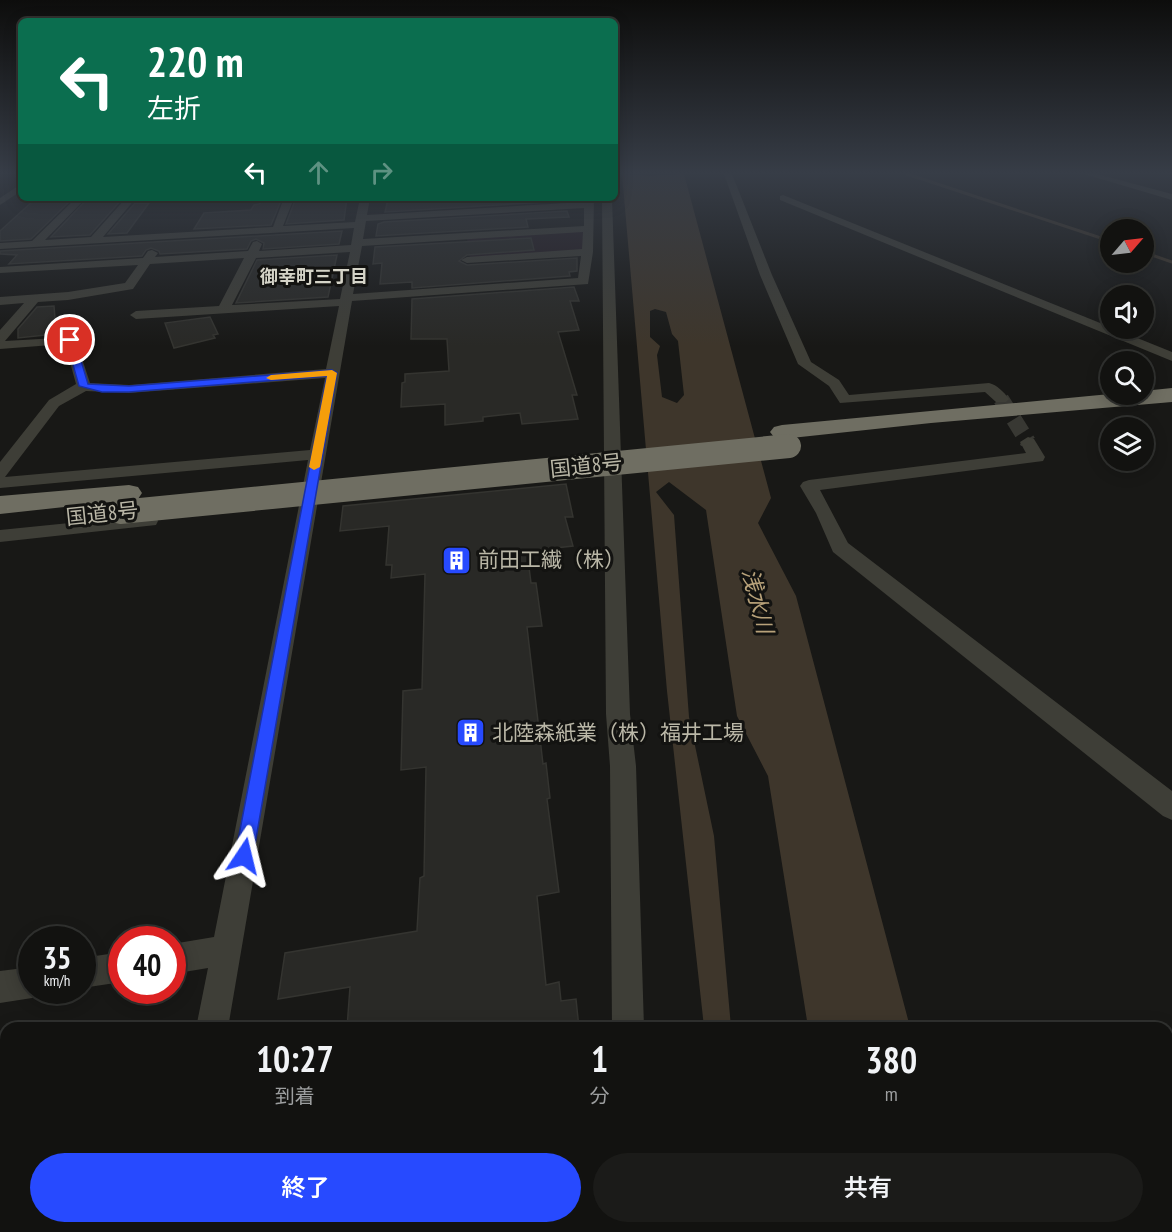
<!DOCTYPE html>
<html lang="ja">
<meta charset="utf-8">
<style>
:root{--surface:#121210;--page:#1b1b19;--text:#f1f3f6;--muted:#9c9e9f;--line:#313230;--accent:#274aff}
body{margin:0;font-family:"PT Sans Narrow","Noto Sans JP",sans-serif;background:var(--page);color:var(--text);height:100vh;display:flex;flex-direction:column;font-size:22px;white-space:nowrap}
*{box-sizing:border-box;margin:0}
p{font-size:20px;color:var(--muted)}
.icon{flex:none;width:33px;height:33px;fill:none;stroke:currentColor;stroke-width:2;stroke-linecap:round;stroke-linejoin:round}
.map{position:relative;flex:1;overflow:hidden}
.panel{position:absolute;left:0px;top:1022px;width:1173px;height:212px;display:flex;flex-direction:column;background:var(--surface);border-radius:18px 18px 0 0;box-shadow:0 3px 15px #0003,0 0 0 2px var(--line)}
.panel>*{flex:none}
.banner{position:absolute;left:18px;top:18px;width:600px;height:183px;border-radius:9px;box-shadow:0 3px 15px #0003,0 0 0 2px var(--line);background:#0b6e4f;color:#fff;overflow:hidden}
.needle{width:39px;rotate:62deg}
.controls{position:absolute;left:1100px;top:219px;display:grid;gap:12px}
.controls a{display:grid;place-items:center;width:54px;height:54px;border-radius:50%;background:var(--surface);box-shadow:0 3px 15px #0003,0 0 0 2px var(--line);font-size:30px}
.speed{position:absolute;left:18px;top:926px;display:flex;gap:12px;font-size:30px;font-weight:700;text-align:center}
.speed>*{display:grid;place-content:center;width:78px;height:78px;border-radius:50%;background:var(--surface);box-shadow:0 3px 15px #0003,0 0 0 2px var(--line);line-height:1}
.speed small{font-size:15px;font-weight:400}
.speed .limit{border:9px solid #d22;background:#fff;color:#111}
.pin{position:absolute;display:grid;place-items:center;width:51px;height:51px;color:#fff;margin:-26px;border:3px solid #fff;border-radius:50%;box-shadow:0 2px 6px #0007}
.me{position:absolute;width:66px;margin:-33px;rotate:10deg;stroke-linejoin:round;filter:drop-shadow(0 0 4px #0008)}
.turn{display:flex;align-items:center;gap:21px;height:126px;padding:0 30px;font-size:27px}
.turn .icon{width:78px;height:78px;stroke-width:2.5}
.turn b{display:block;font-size:42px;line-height:51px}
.lanes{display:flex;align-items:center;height:57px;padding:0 30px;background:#0003;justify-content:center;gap:30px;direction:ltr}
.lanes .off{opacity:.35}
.eta{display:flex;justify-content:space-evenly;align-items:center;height:102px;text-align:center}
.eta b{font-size:36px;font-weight:600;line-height:42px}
.action{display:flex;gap:12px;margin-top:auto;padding:12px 30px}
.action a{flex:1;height:69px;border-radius:36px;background:var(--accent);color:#fff;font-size:24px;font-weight:600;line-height:69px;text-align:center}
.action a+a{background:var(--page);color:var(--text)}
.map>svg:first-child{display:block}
.green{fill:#241b21}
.water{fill:#3e362b;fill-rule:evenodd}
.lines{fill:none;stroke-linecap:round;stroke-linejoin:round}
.stream{stroke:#3e362b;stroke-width:3}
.building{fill:#292926;stroke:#343430;stroke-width:1.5}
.minor-tunnel{stroke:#383833;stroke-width:16;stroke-dasharray:16 8;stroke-linecap:butt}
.minor{fill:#3e3e37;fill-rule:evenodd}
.highway{fill:#6f6e62;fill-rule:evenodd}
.highway-bridge{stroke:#6f6e62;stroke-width:24}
.route{fill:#274aff;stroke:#1930a6;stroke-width:1.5}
.slow{fill:#f59e0b}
.labels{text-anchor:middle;stroke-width:6;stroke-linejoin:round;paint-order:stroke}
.far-neighbourhood-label{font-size:18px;font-weight:bold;fill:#d5d4c8;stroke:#131311}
.street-label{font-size:21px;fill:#bab7a7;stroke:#131311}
.poi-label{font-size:21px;fill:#bab7a7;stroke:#131311;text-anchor:start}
.water-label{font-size:22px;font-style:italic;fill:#b8a27a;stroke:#131311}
</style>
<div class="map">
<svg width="1172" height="1232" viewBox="0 0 1172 1232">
<rect width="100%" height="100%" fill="#181816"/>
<!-- green -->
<path class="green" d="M 577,231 L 583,232 L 583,251 L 470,259 L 467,238 Z"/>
<!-- water -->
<g class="water">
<path d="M 622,174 L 649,176 L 684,174 L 771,498 L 758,523 L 796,596 L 910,1027 L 808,1027 L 768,776 L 737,716 L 706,510 L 669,482 L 656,492 L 674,515 L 689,717 L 714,836 L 731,1027 L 704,1027 L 667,691 ZM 655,309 L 666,312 L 672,334 L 678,341 L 684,395 L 677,403 L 662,397 L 657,355 L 660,346 L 650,337 L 650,311 Z"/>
<path d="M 719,1227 L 962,1227 L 963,1232 L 719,1232 Z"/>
</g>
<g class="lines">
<!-- stream -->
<g class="stream">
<path d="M 907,174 L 1110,241"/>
<path d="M 1143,252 L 1172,262"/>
</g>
</g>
<!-- building -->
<g class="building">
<path d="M 58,198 L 73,198 L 31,239 L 0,241 L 0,231 L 33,201 Z"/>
<path d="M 88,198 L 123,198 L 90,235 L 51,237 Z"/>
<path d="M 266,198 L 282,198 L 271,225 L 194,229 L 204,213 L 251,210 L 254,205 L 259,204 Z"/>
<path d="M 296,198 L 347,198 L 344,220 L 286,224 Z"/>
<path d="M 470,198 L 478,199 L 480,202 L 548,198 L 562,199 L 562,201 L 385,212 L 388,199 Z"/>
<path d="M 135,203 L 149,203 L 127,233 L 108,234 Z"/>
<path d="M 567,211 L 569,217 L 526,219 L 528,227 L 376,236 L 378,224 L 384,222 Z"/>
<path d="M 342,231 L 339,244 L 263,249 L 264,243 L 256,239 L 251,241 L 247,249 L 160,254 L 159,251 L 151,248 L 146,250 L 142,256 L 9,264 L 17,255 L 0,254 L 0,251 Z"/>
<path d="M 531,238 L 534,250 L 467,255 L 459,261 L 467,265 L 577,258 L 577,271 L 569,272 L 570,276 L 412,288 L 412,282 L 380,284 L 382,263 L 373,264 L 375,247 Z"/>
<path d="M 337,255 L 328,297 L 236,303 L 257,260 Z"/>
<path d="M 574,287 L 579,301 L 570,301 L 579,330 L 558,332 L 577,395 L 572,395 L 578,419 L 522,424 L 520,413 L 483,417 L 483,421 L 445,425 L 445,404 L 401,407 L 402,383 L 405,382 L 405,374 L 449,371 L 447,339 L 411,339 L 412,299 Z"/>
<path d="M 54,306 L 56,330 L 55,334 L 18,338 L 18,329 L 37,307 Z"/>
<path d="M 210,317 L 218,334 L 213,335 L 215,338 L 174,348 L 165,323 Z"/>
<path d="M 566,484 L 573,517 L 565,517 L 573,546 L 527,551 L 531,583 L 536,583 L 542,626 L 527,627 L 543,764 L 546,763 L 550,798 L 547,799 L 559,892 L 537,896 L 546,985 L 559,982 L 561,1001 L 576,999 L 579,1028 L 347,1028 L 350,987 L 278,999 L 285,953 L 417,931 L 420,878 L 424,876 L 426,767 L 401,770 L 403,691 L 422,689 L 425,574 L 391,578 L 392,565 L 386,565 L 389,526 L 340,531 L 343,506 Z"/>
</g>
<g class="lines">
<!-- minor-tunnel -->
<path class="minor-tunnel" d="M 1001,399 L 1028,442"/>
<!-- minor -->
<g class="minor">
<path d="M 724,174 L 732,174 L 772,275 L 811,362 L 839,380 L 849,395 L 989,383 C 997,385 1004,392 1009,399 L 1006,402 L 996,402 L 985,392 L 840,403 L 829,386 L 798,364 L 760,275 Z"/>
<path d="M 1084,174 L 1097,174 L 1172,194 L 1172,200 Z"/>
<path d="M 21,184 L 21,191 L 0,205 L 0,198 Z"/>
<path d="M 783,195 L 1172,352 L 1172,361 L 780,200 L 780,196 Z"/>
<path d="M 76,198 L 86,198 L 45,240 L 91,237 L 126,198 L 136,198 L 103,237 L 273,227 L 284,198 L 294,198 L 283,226 L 355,222 L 360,198 L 370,198 L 367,215 L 584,202 L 584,198 L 594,198 L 593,252 L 588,284 L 352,301 L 228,1028 L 196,1028 L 208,968 L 172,974 L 172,944 L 214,937 L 308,460 L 0,488 L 0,462 L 49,400 L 76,384 L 65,344 L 0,349 L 0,330 L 24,303 L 0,305 L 0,297 L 68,292 L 125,283 L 138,265 L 0,273 L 0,267 L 143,258 L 148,251 L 152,250 L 158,253 L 155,257 L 248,251 L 253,242 L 257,241 L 262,244 L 259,251 L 351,245 L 354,228 L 0,249 L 0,243 L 32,241 ZM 584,208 L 584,226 L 363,239 L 366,221 ZM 583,232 L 582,249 L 467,257 L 461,260 L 467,263 L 581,256 L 578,278 L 353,294 L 362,246 ZM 350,252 L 340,299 L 232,305 L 256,258 ZM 244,258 L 219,306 L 136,311 L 130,315 L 136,319 L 339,306 L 326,369 L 129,385 L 90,383 L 75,337 L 5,341 L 38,302 L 68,300 L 133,289 L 150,264 ZM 325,378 L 310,450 L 5,477 L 59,406 L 86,391 L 129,393 Z"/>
<path d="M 602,198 L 612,198 L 630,714 L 636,766 L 644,1028 L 612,1028 L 610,766 L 606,714 Z"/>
<path d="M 1028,437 L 1034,439 L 1045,457 L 1043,461 L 820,490 L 848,543 L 1172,791 L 1172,820 L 1163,816 L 833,552 L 816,513 L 800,486 L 803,482 L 809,480 L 1026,453 L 1020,442 Z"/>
<path d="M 149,515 L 156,517 L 158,521 L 156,525 L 0,542 L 0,530 Z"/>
<path d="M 122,952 L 122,982 L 82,988 L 82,958 Z"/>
<path d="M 32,967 L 32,990 L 44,990 L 43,993 L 32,998 L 0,1003 L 0,971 Z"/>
<path d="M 155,1227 L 193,1227 L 192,1232 L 154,1232 Z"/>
<rect x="613" y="1227" width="38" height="5"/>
</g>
<!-- highway -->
<g class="highway">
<path d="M 1172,388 L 1172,402 L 931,423 L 782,439 L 774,437 L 770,432 L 774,427 L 782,425 L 1110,394 L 1143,394 L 1143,391 Z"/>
<path d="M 129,485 L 138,487 L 142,493 L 138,499 L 0,514 L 0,496 Z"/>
</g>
<!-- highway-bridge -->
<path class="highway-bridge" d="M 120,512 L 789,446"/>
</g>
<!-- sky -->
<linearGradient id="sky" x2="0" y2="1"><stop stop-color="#0d0d0c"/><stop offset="0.5" stop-color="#373d47"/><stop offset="1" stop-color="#373d47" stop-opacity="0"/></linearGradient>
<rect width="1172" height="346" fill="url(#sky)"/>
<!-- route -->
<path class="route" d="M 70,337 L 75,340 L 88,384 L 129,386 L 332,370 L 337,373 L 253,856 L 250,863 L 244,865 L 237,863 L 235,856 L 327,376 L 129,392 L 102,392 L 79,386 L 66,340 Z"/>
<!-- slow -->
<path class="slow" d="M 332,370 L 337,373 L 320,467 L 314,470 L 309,467 L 327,376 L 271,380 L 266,378 L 271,375 Z"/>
<!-- icons -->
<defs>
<symbol id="building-square" viewBox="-11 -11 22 22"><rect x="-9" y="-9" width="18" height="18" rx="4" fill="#274aff" stroke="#131311"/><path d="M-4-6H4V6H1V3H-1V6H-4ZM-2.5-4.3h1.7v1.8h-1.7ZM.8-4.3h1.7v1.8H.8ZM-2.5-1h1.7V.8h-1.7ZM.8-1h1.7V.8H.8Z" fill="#fff"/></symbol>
</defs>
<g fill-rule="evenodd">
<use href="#building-square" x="440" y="544" width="33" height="33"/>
<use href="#building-square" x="454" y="716" width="33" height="33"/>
</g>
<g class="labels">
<!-- far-neighbourhood labels -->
<g class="far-neighbourhood-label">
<text x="314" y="283">御幸町三丁目</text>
</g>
<!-- street labels -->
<g class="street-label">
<text transform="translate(586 466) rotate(-6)" y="7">国道8号</text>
<text transform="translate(102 514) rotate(-6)" y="7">国道8号</text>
</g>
<!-- poi labels -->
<g class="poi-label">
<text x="478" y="567">前田工繊（株）</text>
<text x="492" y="740">北陸森紙業（株）福井工場</text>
</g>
<!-- water labels -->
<g class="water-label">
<text transform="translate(758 601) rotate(76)" y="8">浅水川</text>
</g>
</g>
</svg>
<div class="controls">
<a><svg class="needle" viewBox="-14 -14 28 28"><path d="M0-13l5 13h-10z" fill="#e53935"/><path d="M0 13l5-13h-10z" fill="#9c9e9f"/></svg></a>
<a><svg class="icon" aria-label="sound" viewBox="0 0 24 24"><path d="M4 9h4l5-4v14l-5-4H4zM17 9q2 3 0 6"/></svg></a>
<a><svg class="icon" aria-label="search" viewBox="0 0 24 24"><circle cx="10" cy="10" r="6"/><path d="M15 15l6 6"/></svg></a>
<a><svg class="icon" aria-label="layers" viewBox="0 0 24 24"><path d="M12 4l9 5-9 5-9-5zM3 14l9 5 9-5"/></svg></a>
</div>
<div class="speed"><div>35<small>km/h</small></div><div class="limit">40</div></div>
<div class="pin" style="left:70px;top:340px;background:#d93025"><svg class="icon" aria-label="arrive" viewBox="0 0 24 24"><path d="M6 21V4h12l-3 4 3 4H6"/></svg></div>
<svg class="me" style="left:244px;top:856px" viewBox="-20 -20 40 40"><path d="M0-17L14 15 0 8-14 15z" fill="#274aff" stroke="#fff" stroke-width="4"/></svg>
<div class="banner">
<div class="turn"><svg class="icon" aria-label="left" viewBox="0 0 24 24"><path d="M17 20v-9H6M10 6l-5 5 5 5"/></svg><div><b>220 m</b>左折</div></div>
<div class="lanes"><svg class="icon" aria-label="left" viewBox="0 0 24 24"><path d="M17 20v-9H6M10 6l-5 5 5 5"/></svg><svg class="icon off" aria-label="ahead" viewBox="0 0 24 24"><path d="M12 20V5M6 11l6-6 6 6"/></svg><svg class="icon off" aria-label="right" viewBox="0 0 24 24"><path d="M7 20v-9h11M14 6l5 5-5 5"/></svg></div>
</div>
<section class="panel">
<div class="eta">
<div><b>10:27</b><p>到着</p></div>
<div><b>1</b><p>分</p></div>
<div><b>380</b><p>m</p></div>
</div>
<div class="action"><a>終了</a><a>共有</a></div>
</section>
</div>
